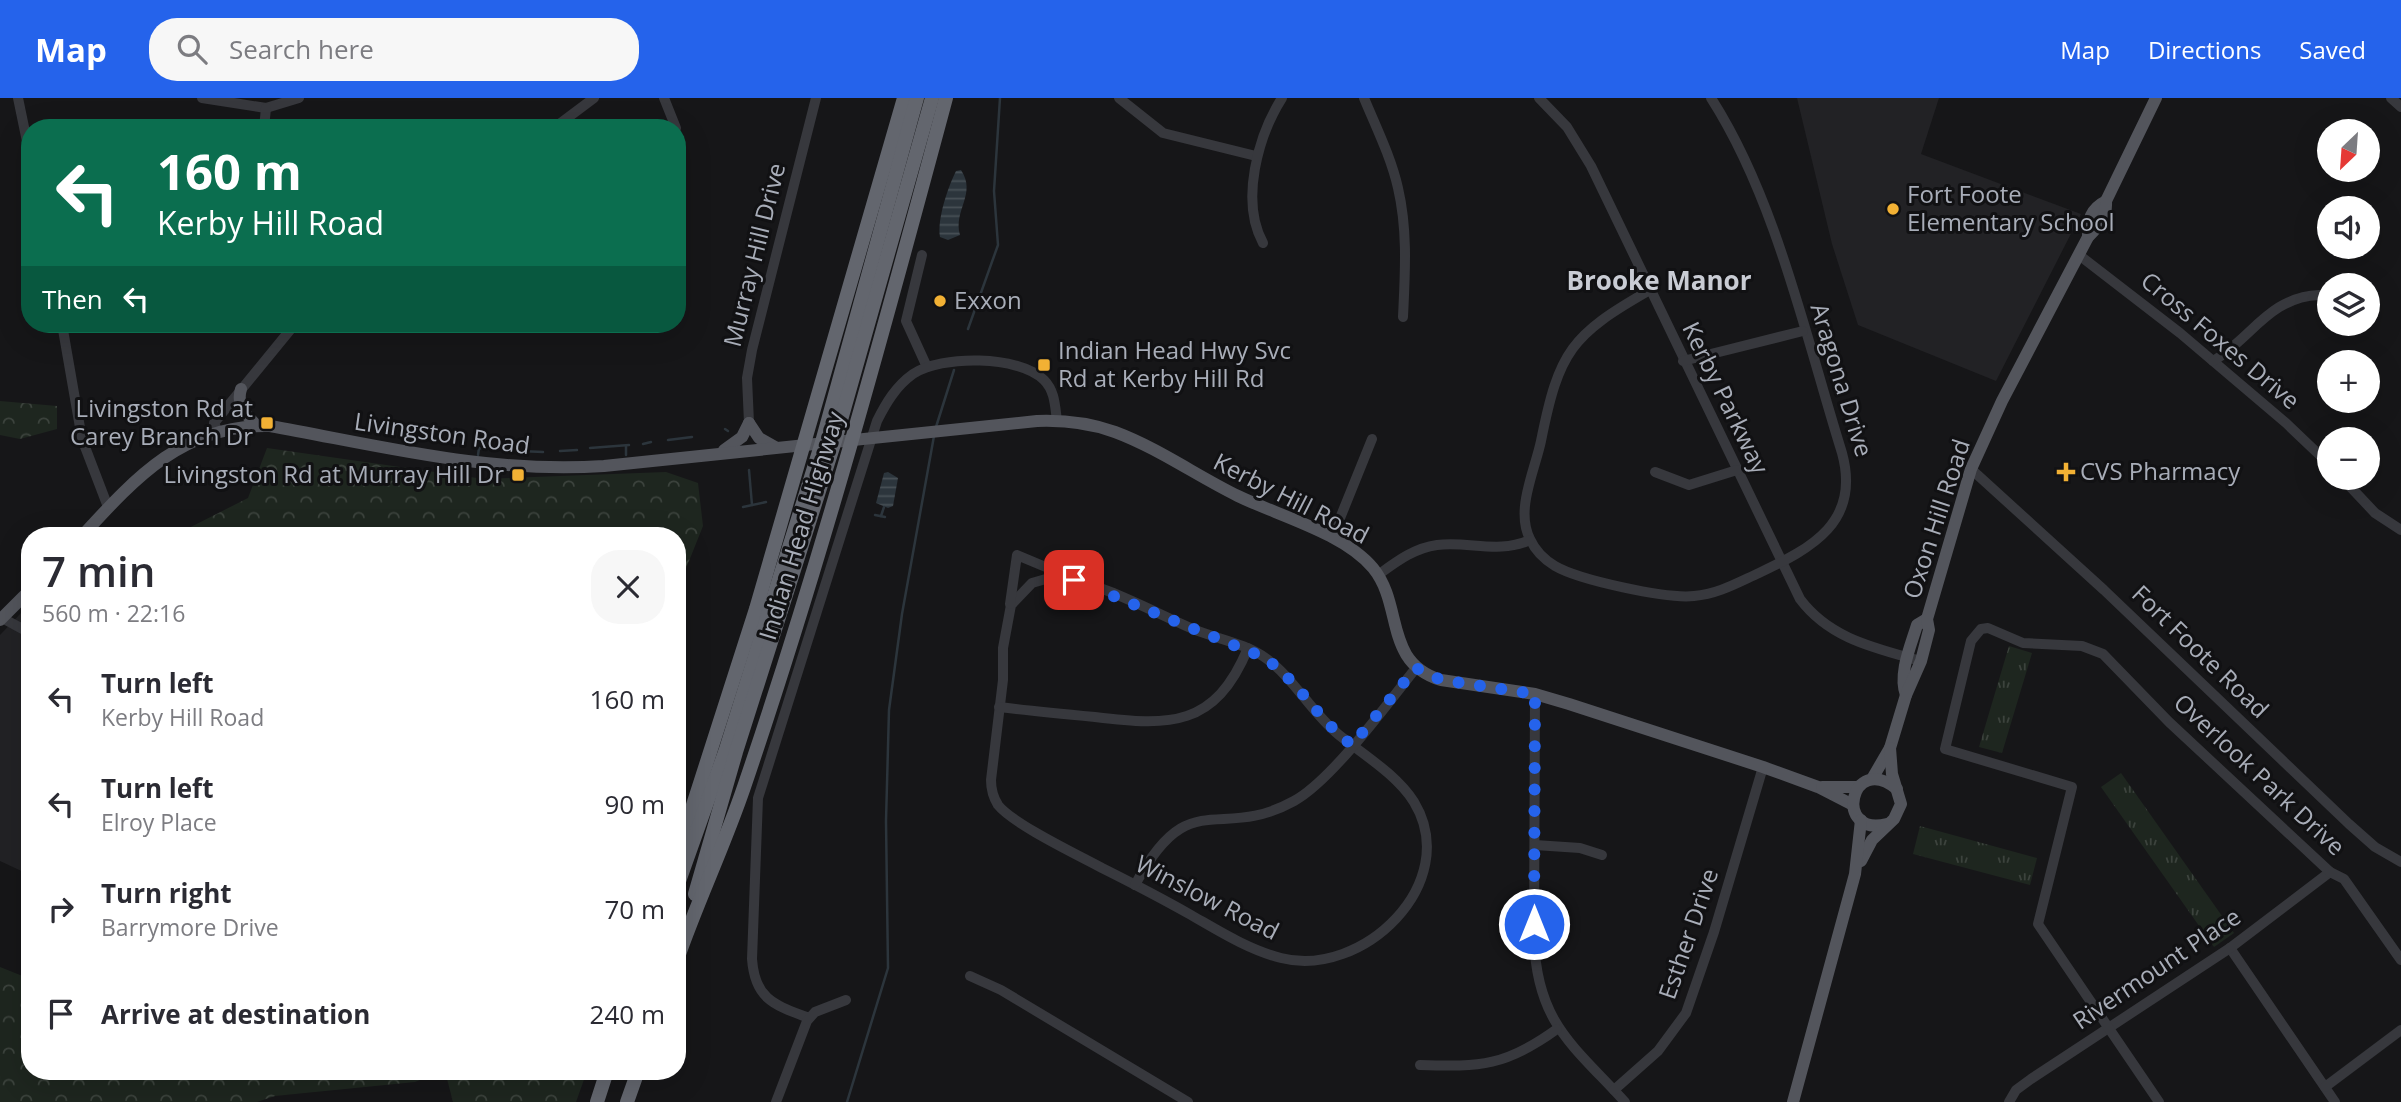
<!DOCTYPE html>
<meta charset="utf-8">
<style>
:root{--surface:#fff;--page:#f7f7f7;--text:#2b2b33;--muted:#7c7c81;--accent:#2563eb}
body{margin:0;font-family:"Open Sans",sans-serif;background:var(--page);color:var(--text);height:100vh;display:flex;flex-direction:column;font-size:26px;white-space:nowrap}
*{box-sizing:border-box;margin:0}
p{font-size:23px;color:var(--muted)}
.icon{flex:none;width:38px;height:38px;fill:none;stroke:currentColor;stroke-width:2;stroke-linecap:round;stroke-linejoin:round}
.map{position:relative;flex:1;overflow:hidden}
.drawer{position:absolute;left:21px;top:429px;width:665px;height:553px;display:flex;flex-direction:column;background:var(--surface);border-radius:28px;box-shadow:0 7px 28px #0002}
.drawer>*{flex:none}
.top-card{position:absolute;left:21px;top:21px;width:665px;height:214px;border-radius:28px;box-shadow:0 7px 28px #0002;background:#0b6e4f;color:#fff;overflow:hidden}
.needle{width:46px;rotate:205deg}
.buttons{position:absolute;left:2317px;top:21px;display:grid;gap:14px}
.buttons a{display:grid;place-items:center;width:63px;height:63px;border-radius:50%;background:var(--surface);box-shadow:0 7px 28px #0002;font-size:35px}
.pin{position:absolute;display:grid;place-items:center;width:60px;height:60px;color:#fff;margin:-30px;border-radius:14px;box-shadow:0 4px 10px #0006}
.me{position:absolute;width:77px;margin:-38px;rotate:0deg;stroke-linejoin:round;filter:drop-shadow(0 0 5px #0008)}
.turn{display:flex;align-items:center;gap:24px;height:147px;padding:0 21px;font-size:32px}
.turn .icon{width:91px;height:91px;stroke-width:2.5}
.turn b{display:block;font-size:49px;line-height:60px}
.then{display:flex;align-items:center;height:66px;padding:0 21px;background:#0003;gap:14px;font-size:26px}
.round{display:grid;place-items:center;flex:none;width:74px;height:74px;border-radius:28px;background:var(--page)}
.overview{display:flex;align-items:center;justify-content:space-between;height:119px;padding:0 21px}
h1{font-size:42px;font-weight:600;line-height:52px}
ul{padding:0;list-style:none}
li{display:flex;align-items:center;gap:21px;height:105px;padding:0 21px}
li div{flex:1}
li b{display:block;font-size:26px}
li em{font-style:normal}
header{display:flex;align-items:center;gap:42px;box-sizing:border-box;height:98px;padding:0 35px;background:var(--accent);color:#fff}
header strong{font-size:33px}
nav{display:flex;gap:38px;margin-inline-start:auto;font-size:24px}
.search{width:490px;height:63px;background:var(--page);display:flex;align-items:center;gap:18px;box-sizing:border-box;padding:0 24px;border-radius:28px;color:var(--muted);font-size:26px}
.map>svg:first-child{display:block}
.built{fill:#222225}
.grass{fill:url(#grass-tufts)}
.forest{fill:url(#forest-crowns)}
.water{fill:url(#water-rules)}
.lines{fill:none;stroke-linecap:round;stroke-linejoin:round}
.stream{stroke:#2c353c;stroke-width:2.5}
.minor{stroke:#37383d;stroke-width:10}
.major{stroke:#53555c;stroke-width:12}
.highway{stroke:#63666e;stroke-width:14}
.route{stroke:#2563eb;stroke-width:12;stroke-dasharray:0 21.6}
.poi-dot{fill:#f2b134;stroke:#111113;stroke-width:2.5}
.labels{text-anchor:middle;stroke-width:6;stroke-linejoin:round;paint-order:stroke}
.poi-label{font-size:24px;fill:#a8adb8;stroke:#111113;text-anchor:start}
.street-label{font-size:24px;fill:#a8adb8;stroke:#111113}
.neighbourhood-label{font-size:26px;font-weight:bold;fill:#c9ccd4;stroke:#111113}
</style>
<header>
<strong>Map</strong>
<div class="search"><svg class="icon" aria-label="search" viewBox="0 0 24 24"><circle cx="10" cy="10" r="6"/><path d="M15 15l6 6"/></svg>Search here</div>
<nav><a>Map</a><a>Directions</a><a>Saved</a></nav>
</header>
<div class="map">
<svg width="2401" height="1004" viewBox="0 0 2401 1004">
<defs>
<pattern id="grass-tufts" width="24" height="20" patternUnits="userSpaceOnUse" patternTransform="scale(1.75)"><rect width="24" height="20" fill="#1e261f"/><path d="M3 7l-1-3M5 7V3M7 7l1-3M15 17l-1-3M17 17v-4M19 17l1-3" fill="none" stroke="#3c433d"/></pattern>
<pattern id="forest-crowns" width="20" height="18" patternUnits="userSpaceOnUse" patternTransform="scale(1.75)"><rect width="20" height="18" fill="#1e261f"/><path d="M2 6a3 3 0 1 1 6 0M12 15a3 3 0 1 1 6 0" fill="none" stroke="#3c433d"/></pattern>
<pattern id="water-rules" width="6" height="5" patternUnits="userSpaceOnUse" patternTransform="scale(1.75)"><rect width="6" height="5" fill="#2c353c"/><path d="M0 2.5h6" fill="none" stroke="#485056"/></pattern>
</defs>
<rect width="100%" height="100%" fill="#161618"/>
<!-- built -->
<g class="built">
<path d="M 1797,0 L 1939,0 L 1921,56 L 2081,116 L 1996,283 L 1858,227 L 1832,146 Z"/>
<path d="M 23,513 L 30,516 L 30,777 L 0,763 L 0,537 Z"/>
</g>
<!-- grass -->
<g class="grass">
<path d="M 2009,548 L 2032,555 L 2002,655 L 1979,649 Z"/>
<path d="M 2121,675 L 2234,835 L 2214,849 L 2101,689 Z"/>
<path d="M 1920,728 L 2037,760 L 2030,787 L 1913,756 Z"/>
</g>
<!-- forest -->
<g class="forest">
<path d="M 0,303 L 57,308 L 57,331 L 20,341 L 0,337 Z"/>
<path d="M 267,350 L 484,381 L 666,374 L 698,385 L 703,428 L 677,493 L 677,438 L 175,437 L 248,400 Z"/>
<path d="M 0,869 L 30,881 L 30,973 L 442,973 L 415,984 L 275,998 L 257,1004 L 0,1004 Z"/>
<path d="M 445,973 L 587,973 L 576,1004 L 453,1004 Z"/>
</g>
<!-- water -->
<g class="water">
<path d="M 961,72 C 977,96 953,112 960,137 L 948,142 L 940,139 C 937,121 948,89 956,73 Z"/>
<path d="M 888,374 L 898,380 L 893,408 L 888,410 L 876,405 L 884,375 Z"/>
</g>
<g class="lines">
<!-- stream -->
<g class="stream">
<path d="M 968,231 L 998,147 L 994,93 L 1000,0"/>
<path d="M 936,329 L 954,272"/>
<path d="M 725,331 L 728,333"/>
<path d="M 668,342 L 692,339"/>
<path d="M 643,346 L 651,344"/>
<path d="M 626,348 L 626,357"/>
<path d="M 590,350 L 629,347"/>
<path d="M 520,353 L 543,354"/>
<path d="M 560,353 L 577,352"/>
<path d="M 478,357 L 479,350 L 488,351"/>
<path d="M 749,372 L 752,407"/>
<path d="M 743,409 L 766,404"/>
<path d="M 875,417 L 885,419"/>
<path d="M 881,418 L 884,409"/>
<path d="M 847,1004 L 888,870 L 886,723 L 889,612 L 902,516 L 934,338"/>
</g>
<!-- minor -->
<g class="minor">
<path d="M 18,0 L 30,58"/>
<path d="M 202,0 L 266,10 L 299,0"/>
<path d="M 664,0 L 676,30"/>
<path d="M 1119,0 L 1163,35 L 1256,58"/>
<path d="M 1364,0 C 1376,29 1391,59 1398,90 C 1408,133 1405,176 1403,219"/>
<path d="M 1539,0 L 1567,29 L 1591,68 L 1800,501 C 1830,541 1875,550 1921,563"/>
<path d="M 2391,0 L 2401,9"/>
<path d="M 264,30 L 266,10"/>
<path d="M 554,30 L 594,0"/>
<path d="M 677,48 L 677,54"/>
<path d="M 1263,145 C 1240,103 1258,38 1282,0"/>
<path d="M 922,157 L 906,223 L 927,269"/>
<path d="M 2079,157 L 2180,235 L 2286,325 L 2329,366"/>
<path d="M 1650,192 C 1571,237 1559,253 1541,343 C 1535,372 1515,412 1530,441 C 1535,452 1545,462 1555,468 C 1579,482 1666,501 1694,498 C 1718,496 1737,485 1759,475 C 1812,450 1861,424 1842,355 C 1806,240 1776,101 1711,0"/>
<path d="M 62,226 L 82,341 L 108,409"/>
<path d="M 1683,263 L 1803,233"/>
<path d="M 2213,263 C 2251,241 2269,199 2319,197"/>
<path d="M 749,325 L 747,280 L 752,252 L 816,0"/>
<path d="M 217,332 L 214,325 L 295,226"/>
<path d="M 1971,371 L 2104,492 L 2349,726 L 2375,749 L 2401,764"/>
<path d="M 1655,374 L 1689,387 L 1737,372"/>
<path d="M 2342,380 L 2375,415 L 2401,432"/>
<path d="M 1332,440 L 1372,341"/>
<path d="M 1378,477 C 1396,464 1414,450 1437,447 C 1469,443 1499,456 1530,442"/>
<path d="M 1056,478 C 1104,486 1149,512 1193,531 C 1217,541 1245,545 1267,561 C 1295,582 1312,615 1339,637 C 1364,657 1397,677 1414,704 C 1463,785 1362,881 1281,860 C 1249,852 1219,833 1191,817 C 1161,800 1132,785 1102,770 C 1078,757 1013,726 998,707 C 993,699 991,692 991,682 L 1003,582 L 1003,550 L 1011,507 L 1032,485 Z"/>
<path d="M 1010,506 L 1017,457 L 1048,470 L 1056,478"/>
<path d="M 2,520 L 30,535"/>
<path d="M 1535,596 L 1534,841 C 1537,925 1573,947 1625,1004"/>
<path d="M 999,609 C 1031,613 1063,616 1095,619 C 1169,628 1215,630 1248,550"/>
<path d="M 1535,747 L 1580,750 L 1602,757"/>
<path d="M 1135,787 C 1190,684 1218,745 1294,703 C 1332,682 1387,606 1416,570"/>
<path d="M 2230,850 L 2335,1004"/>
<path d="M 970,878 L 1001,892 L 1188,1004"/>
<path d="M 809,920 C 775,907 755,902 752,861 L 758,700 L 877,323 C 886,305 896,288 913,276 C 941,257 1019,257 1044,282 C 1055,293 1055,308 1057,323"/>
<path d="M 1420,967 C 1481,969 1506,968 1557,931"/>
<path d="M 2325,989 L 2401,932"/>
<path d="M 1614,992 L 1658,953 L 1686,915 L 1714,834 L 1763,669"/>
<path d="M 776,1004 L 807,923 L 815,914 L 846,902"/>
<path d="M 2009,1004 L 2016,992 L 2031,981 L 2230,850 L 2330,774"/>
<path d="M 2159,1004 L 2038,826 L 2072,689 L 1945,651 L 1971,543 L 1981,531 L 1988,530 L 2023,545 L 2082,548 L 2103,556 L 2169,624 L 2330,774 L 2344,781 L 2401,862"/>
</g>
<!-- major -->
<g class="major">
<path d="M 2088,139 C 2088,122 2090,111 2106,103"/>
<path d="M 241,291 C 236,307 246,317 257,328"/>
<path d="M 749,325 L 759,340 L 775,349"/>
<path d="M 724,352 L 742,339 L 749,325"/>
<path d="M 82,438 C 136,379 184,326 270,328 C 382,348 489,376 604,368 L 1037,323 C 1064,322 1090,325 1115,334 C 1158,350 1197,378 1238,398 C 1279,418 1344,435 1373,470 C 1404,508 1383,564 1441,582 L 1535,596 L 1569,606 L 1763,669 L 1818,689 L 1853,707"/>
<path d="M 0,522 L 30,492"/>
<path d="M 1906,597 C 1898,576 1911,547 1917,527 L 1927,521"/>
<path d="M 1872,681 L 1890,650 L 1906,597 L 1921,563 L 1929,532 L 1927,521 L 1971,371 L 2002,303 L 2088,139 C 2099,128 2107,120 2106,103 L 2156,0"/>
<path d="M 1822,689 L 1858,689"/>
<path d="M 1887,726 C 1833,740 1850,653 1897,691"/>
<path d="M 1861,763 L 1872,742 L 1894,721 L 1901,706 L 1892,676 L 1890,650"/>
<path d="M 1793,1004 L 1855,776 L 1861,722"/>
</g>
<!-- highway -->
<g class="highway">
<path d="M 677,757 L 756,511 L 904,0"/>
<path d="M 677,789 L 726,651 L 822,344 L 917,0"/>
<path d="M 695,796 L 736,654 L 835,343 L 932,0"/>
<path d="M 677,862 C 697,804 724,748 744,689 C 821,463 884,231 946,0"/>
<path d="M 597,1004 L 607,973"/>
<path d="M 627,1004 L 638,973"/>
</g>
</g>
<g class="lines">
<!-- route -->
<path class="route" d="M 1074,482 L 1263,559 C 1298,582 1318,622 1352,647 L 1416,570 L 1441,582 L 1535,596 L 1534,826"/>
</g>
<!-- markers -->
<g class="poi-dot">
<circle cx="1893" cy="111" r="7"/>
<circle cx="940" cy="203" r="7"/>
<rect x="1037" y="260" width="14" height="14" rx="3.5"/>
<rect x="260" y="318" width="14" height="14" rx="3.5"/>
<path d="M2062.5 363.5h7v7h7v7h-7v7h-7v-7h-7v-7h7z"/>
<rect x="511" y="370" width="14" height="14" rx="3.5"/>
</g>
<g class="labels">
<!-- poi labels -->
<g class="poi-label">
<text x="1907" y="105">Fort Foote<tspan x="1907" dy="28">Elementary School</tspan></text>
<text x="954" y="211">Exxon</text>
<text x="1058" y="261">Indian Head Hwy Svc<tspan x="1058" dy="28">Rd at Kerby Hill Rd</tspan></text>
<text x="253" y="319" text-anchor="end">Livingston Rd at<tspan x="253" dy="28">Carey Branch Dr</tspan></text>
<text x="2080" y="382">CVS Pharmacy</text>
<text x="504" y="385" text-anchor="end">Livingston Rd at Murray Hill Dr</text>
</g>
<!-- street labels -->
<g class="street-label">
<text transform="translate(755 157) rotate(-76)" y="8">Murray Hill Drive</text>
<text transform="translate(2220 243) rotate(40)" y="8">Cross Foxes Drive</text>
<text transform="translate(1841 282) rotate(73)" y="8">Aragona Drive</text>
<text transform="translate(1725 300) rotate(64)" y="8">Kerby Parkway</text>
<text transform="translate(442 336) rotate(8)" y="8">Livingston Road</text>
<text transform="translate(1291 401) rotate(27)" y="8">Kerby Hill Road</text>
<text transform="translate(1937 421) rotate(-72)" y="8">Oxon Hill Road</text>
<text transform="translate(802 428) rotate(-73)" y="8">Indian Head Highway</text>
<text transform="translate(2200 554) rotate(44)" y="8">Fort Foote Road</text>
<text transform="translate(2259 677) rotate(43)" y="8">Overlook Park Drive</text>
<text transform="translate(1207 800) rotate(27)" y="8">Winslow Road</text>
<text transform="translate(1689 836) rotate(-71)" y="8">Esther Drive</text>
<text transform="translate(2157 871) rotate(-34)" y="8">Rivermount Place</text>
</g>
<!-- neighbourhood labels -->
<g class="neighbourhood-label">
<text x="1659" y="192">Brooke Manor</text>
</g>
</g>
</svg>
<div class="buttons">
<a><svg class="needle" viewBox="-14 -14 28 28"><path d="M0-13l5 13h-10z" fill="#e53935"/><path d="M0 13l5-13h-10z" fill="#7c7c81"/></svg></a>
<a><svg class="icon" aria-label="sound" viewBox="0 0 24 24"><path d="M4 9h4l5-4v14l-5-4H4zM17 9q2 3 0 6"/></svg></a>
<a><svg class="icon" aria-label="layers" viewBox="0 0 24 24"><path d="M12 4l9 5-9 5-9-5zM3 14l9 5 9-5"/></svg></a>
<a>+</a>
<a>−</a>
</div>
<div class="pin" style="left:1074px;top:482px;background:#d93025"><svg class="icon" aria-label="arrive" viewBox="0 0 24 24"><path d="M6 21V4h12l-3 4 3 4H6"/></svg></div>
<svg class="me" style="left:1534px;top:826px" viewBox="-20 -20 40 40"><circle r="17" fill="#2563eb" stroke="#fff" stroke-width="3"/><path d="M0-11L8 9 0 5-8 9z" fill="#fff"/></svg>
<div class="top-card">
<div class="turn"><svg class="icon" aria-label="left" viewBox="0 0 24 24"><path d="M17 20v-9H6M10 6l-5 5 5 5"/></svg><div><b>160 m</b>Kerby Hill Road</div></div>
<div class="then">Then<svg class="icon" aria-label="left" viewBox="0 0 24 24"><path d="M17 20v-9H6M10 6l-5 5 5 5"/></svg></div>
</div>
<section class="drawer">
<div class="overview"><div><h1>7 min</h1><p>560 m · 22:16</p></div><a class="round"><svg class="icon" aria-label="close" viewBox="0 0 24 24"><path d="M6 6l12 12M18 6L6 18"/></svg></a></div>
<ul>
<li><svg class="icon" aria-label="left" viewBox="0 0 24 24"><path d="M17 20v-9H6M10 6l-5 5 5 5"/></svg><div><b>Turn left</b><p>Kerby Hill Road</p></div><em>160 m</em></li>
<li><svg class="icon" aria-label="left" viewBox="0 0 24 24"><path d="M17 20v-9H6M10 6l-5 5 5 5"/></svg><div><b>Turn left</b><p>Elroy Place</p></div><em>90 m</em></li>
<li><svg class="icon" aria-label="right" viewBox="0 0 24 24"><path d="M7 20v-9h11M14 6l5 5-5 5"/></svg><div><b>Turn right</b><p>Barrymore Drive</p></div><em>70 m</em></li>
<li><svg class="icon" aria-label="arrive" viewBox="0 0 24 24"><path d="M6 21V4h12l-3 4 3 4H6"/></svg><div><b>Arrive at destination</b></div><em>240 m</em></li>
</ul>
</section>
</div>
